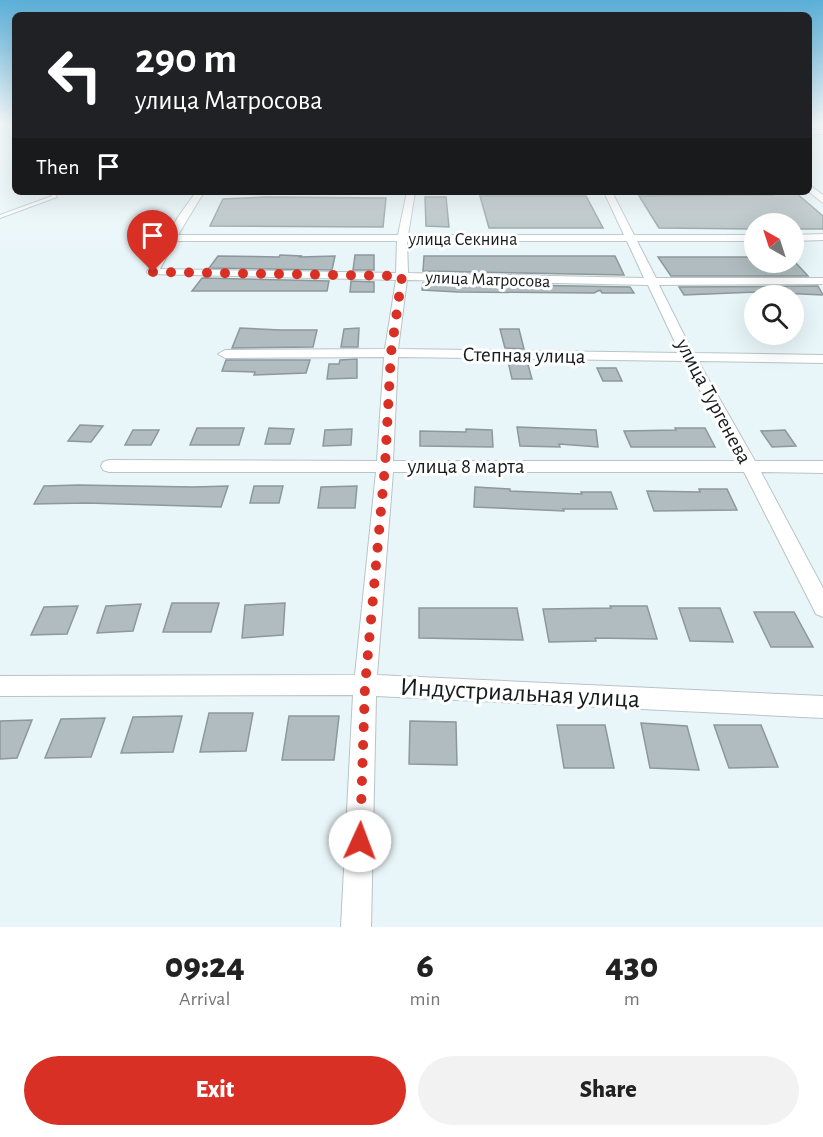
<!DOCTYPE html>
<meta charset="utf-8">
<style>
:root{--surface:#fff;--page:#f2f2f2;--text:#222;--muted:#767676;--accent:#d93025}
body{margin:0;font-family:"Alegreya Sans",sans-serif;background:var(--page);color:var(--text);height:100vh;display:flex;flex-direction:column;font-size:22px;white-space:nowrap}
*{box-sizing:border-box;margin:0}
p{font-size:20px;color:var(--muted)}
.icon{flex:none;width:33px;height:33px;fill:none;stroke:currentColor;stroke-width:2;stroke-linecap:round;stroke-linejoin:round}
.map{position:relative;height:927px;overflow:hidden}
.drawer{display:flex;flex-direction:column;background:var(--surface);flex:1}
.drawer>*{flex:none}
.banner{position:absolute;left:12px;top:12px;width:800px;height:183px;border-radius:9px;box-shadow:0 6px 24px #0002;background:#202124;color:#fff;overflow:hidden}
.needle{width:39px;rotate:321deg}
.fabs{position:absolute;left:744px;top:213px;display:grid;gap:12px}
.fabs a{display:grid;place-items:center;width:60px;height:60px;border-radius:50%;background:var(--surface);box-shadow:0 6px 24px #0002;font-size:30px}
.pin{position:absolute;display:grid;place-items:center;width:51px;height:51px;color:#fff;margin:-62px -26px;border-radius:50% 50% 50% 0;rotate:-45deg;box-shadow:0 0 6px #0007}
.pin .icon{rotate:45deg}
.me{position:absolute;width:66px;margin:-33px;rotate:2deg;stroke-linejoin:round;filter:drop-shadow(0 0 4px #0008)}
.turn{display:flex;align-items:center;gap:21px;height:126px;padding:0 24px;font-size:27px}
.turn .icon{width:78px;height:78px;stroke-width:2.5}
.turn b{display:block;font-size:42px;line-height:51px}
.then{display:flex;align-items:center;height:57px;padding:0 24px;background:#0003;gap:12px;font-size:22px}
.eta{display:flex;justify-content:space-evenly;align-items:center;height:102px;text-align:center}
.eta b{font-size:36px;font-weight:800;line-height:42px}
.button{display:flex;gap:12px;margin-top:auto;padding:12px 24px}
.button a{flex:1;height:69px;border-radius:36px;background:var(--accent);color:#fff;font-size:24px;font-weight:800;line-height:69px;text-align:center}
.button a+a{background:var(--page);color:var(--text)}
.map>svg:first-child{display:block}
.building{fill:#b0bcbf;stroke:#8c989b;stroke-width:1.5}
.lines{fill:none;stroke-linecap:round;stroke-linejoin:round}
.service-casing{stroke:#b8c4c7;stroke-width:2}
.minor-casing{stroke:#b8c4c7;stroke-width:2}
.service{fill:#fff;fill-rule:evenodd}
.minor{fill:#fff;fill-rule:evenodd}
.route{stroke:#d93025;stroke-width:10;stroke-dasharray:0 18}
.labels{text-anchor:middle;stroke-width:6;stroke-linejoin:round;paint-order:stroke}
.far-street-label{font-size:18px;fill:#171b1c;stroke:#fff}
.street-label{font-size:21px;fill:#171b1c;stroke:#fff}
.near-street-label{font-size:26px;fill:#171b1c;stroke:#fff}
</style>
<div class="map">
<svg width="823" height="927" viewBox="0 0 823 927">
<rect width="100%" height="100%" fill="#e9f6f9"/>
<!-- building -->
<g class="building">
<path d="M 771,192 L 795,192 L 823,216 L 823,229 L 794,229 L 794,224 L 754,224 L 754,229 L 659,228 L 639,196 L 773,195 Z"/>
<path d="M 480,196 L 586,196 L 603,228 L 489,228 Z"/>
<path d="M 267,197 L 386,198 L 383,227 L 210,226 L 223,199 Z"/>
<path d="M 425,197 L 446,197 L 449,227 L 426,226 Z"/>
<path d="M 280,255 L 301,256 L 300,257 L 335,256 L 332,270 L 209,268 L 218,256 L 279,257 Z"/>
<path d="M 355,255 L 374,255 L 374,270 L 353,270 Z"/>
<path d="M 424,256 L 615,256 L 624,275 L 423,271 Z"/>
<path d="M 658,257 L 751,257 L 754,262 L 795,262 L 808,276 L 671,276 Z"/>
<path d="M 202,278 L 329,281 L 327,291 L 192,291 Z"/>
<path d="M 351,281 L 374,282 L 374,292 L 350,292 Z"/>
<path d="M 423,283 L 630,287 L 634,293 L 602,293 L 600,290 L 594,293 L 458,292 L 422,290 Z"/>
<path d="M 818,286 L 823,295 L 757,292 L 684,295 L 679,287 Z"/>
<path d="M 240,328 L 281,330 L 317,330 L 313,347 L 232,348 Z"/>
<path d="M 359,328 L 358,347 L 341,347 L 344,329 Z"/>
<path d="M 500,329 L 519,329 L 524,349 L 505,348 Z"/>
<path d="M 357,359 L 357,378 L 327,379 L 329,364 L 339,364 L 340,360 Z"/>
<path d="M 226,360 L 310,360 L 306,373 L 254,375 L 255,372 L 222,371 Z"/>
<path d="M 508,361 L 527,361 L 532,379 L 512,379 Z"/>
<path d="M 597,368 L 616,368 L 622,381 L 603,381 Z"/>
<path d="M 80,425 L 103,426 L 91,442 L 68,441 Z"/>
<path d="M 517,427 L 596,430 L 598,447 L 559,444 L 560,447 L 520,446 Z"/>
<path d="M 197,428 L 244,428 L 239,445 L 190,445 Z"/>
<path d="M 269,428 L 294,429 L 290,444 L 265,444 Z"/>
<path d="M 675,428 L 705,428 L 715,447 L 631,447 L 624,431 L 676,430 Z"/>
<path d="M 352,429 L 351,445 L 323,446 L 325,430 Z"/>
<path d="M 466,429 L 492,430 L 493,447 L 420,446 L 420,431 L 466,432 Z"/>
<path d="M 133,430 L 159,430 L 151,445 L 125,445 Z"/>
<path d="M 785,430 L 796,446 L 772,447 L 761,431 Z"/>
<path d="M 78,485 L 193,487 L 228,486 L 221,507 L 87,503 L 34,504 L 44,486 Z"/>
<path d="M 254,486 L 283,486 L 279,503 L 250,503 Z"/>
<path d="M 357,486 L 355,508 L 318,508 L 321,487 Z"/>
<path d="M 475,487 L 510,489 L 510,491 L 582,494 L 581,492 L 611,492 L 617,509 L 563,509 L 564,511 L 474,507 Z"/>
<path d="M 699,489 L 727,489 L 737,510 L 654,511 L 647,491 L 700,492 Z"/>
<path d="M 172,603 L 219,603 L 211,632 L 163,632 Z"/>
<path d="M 285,603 L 283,635 L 242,638 L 245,605 Z"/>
<path d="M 141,604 L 133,631 L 97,633 L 106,606 Z"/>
<path d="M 78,606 L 67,634 L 31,635 L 44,607 Z"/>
<path d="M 610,606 L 647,606 L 657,639 L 595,638 L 596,641 L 549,642 L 543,609 L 611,608 Z"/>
<path d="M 419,608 L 517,608 L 523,640 L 419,638 Z"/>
<path d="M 679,608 L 720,608 L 733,642 L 690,641 Z"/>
<path d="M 754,612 L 794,612 L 813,647 L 771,647 Z"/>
<path d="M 209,713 L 253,713 L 246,751 L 200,752 Z"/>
<path d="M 182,716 L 173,752 L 121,753 L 133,717 Z"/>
<path d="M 289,716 L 339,716 L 334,760 L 282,760 Z"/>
<path d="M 105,718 L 91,757 L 45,758 L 61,719 Z"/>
<path d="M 32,720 L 17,758 L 0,759 L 0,721 Z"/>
<path d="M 410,721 L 456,722 L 457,765 L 409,764 Z"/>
<path d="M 641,723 L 687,726 L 699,770 L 650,768 Z"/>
<path d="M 557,725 L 605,725 L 614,768 L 564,768 Z"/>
<path d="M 714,725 L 761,725 L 778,767 L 729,768 Z"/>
</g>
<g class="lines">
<defs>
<path id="service" d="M 49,192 L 53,192 L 57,197 L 0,218 L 0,215 L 52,196 Z"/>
<g id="minor">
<rect x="808" y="130" width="15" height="4"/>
<path d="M 808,184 L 823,195 L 823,203 L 808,191 Z"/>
<path d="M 196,192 L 204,192 L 178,235 L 398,235 L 407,192 L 415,192 L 408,235 L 624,235 L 604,192 L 612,192 L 634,235 L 754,235 L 754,241 L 637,241 L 656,278 L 823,278 L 823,284 L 659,285 L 693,353 L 823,355 L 823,363 L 698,361 L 755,461 L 823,461 L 823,473 L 761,472 L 823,588 L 823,617 L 816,614 L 744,472 L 393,472 L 377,675 L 823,696 L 823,718 L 376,696 L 371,927 L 341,927 L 353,695 L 0,696 L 0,676 L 355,675 L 376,472 L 109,472 L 103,470 L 101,466 L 103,462 L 109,460 L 377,461 L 384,357 L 225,358 L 218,354 L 225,350 L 385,349 L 396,280 L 149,274 L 147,272 L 178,217 ZM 175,241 L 397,241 L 396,273 L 160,269 ZM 407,241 L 627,241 L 644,278 L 408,273 ZM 407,280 L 648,285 L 680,353 L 398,349 ZM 398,357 L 684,361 L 739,461 L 393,461 Z"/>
<path d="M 823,234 L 823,240 L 794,241 L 794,235 Z"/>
</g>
</defs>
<!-- service casing -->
<use href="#service" class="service-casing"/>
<!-- minor casing -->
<use href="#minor" class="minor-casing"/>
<!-- service -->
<use href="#service" class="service"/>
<!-- minor -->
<use href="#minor" class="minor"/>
</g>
<!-- sky -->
<linearGradient id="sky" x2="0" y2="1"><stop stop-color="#5bb0d9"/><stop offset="0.49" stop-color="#f5fbfc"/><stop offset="1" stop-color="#f5fbfc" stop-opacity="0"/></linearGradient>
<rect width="823" height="253" fill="url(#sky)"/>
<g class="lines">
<!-- route -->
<path class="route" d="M 153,272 L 402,276 L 391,353 L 385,466 L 365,686 L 360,841"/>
</g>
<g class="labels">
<!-- far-street labels -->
<g class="far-street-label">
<text x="463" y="245">улица Секнина</text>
<text transform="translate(488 279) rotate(2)" y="6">улица Матросова</text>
</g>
<!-- street labels -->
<g class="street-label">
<text transform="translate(524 355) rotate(1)" y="7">Степная улица</text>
<text transform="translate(714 401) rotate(62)" y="7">улица Тургенева</text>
<text x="466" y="473">улица 8 марта</text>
</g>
<!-- near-street labels -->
<g class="near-street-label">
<text transform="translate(520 692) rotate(3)" y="9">Индустриальная улица</text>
</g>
</g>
</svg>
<div class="fabs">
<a><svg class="needle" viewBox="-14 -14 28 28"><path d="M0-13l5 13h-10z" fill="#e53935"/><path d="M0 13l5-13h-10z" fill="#767676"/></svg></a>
<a><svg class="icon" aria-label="search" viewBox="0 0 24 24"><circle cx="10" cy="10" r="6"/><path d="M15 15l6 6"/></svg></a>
</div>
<div class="pin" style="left:153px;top:272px;background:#d93025"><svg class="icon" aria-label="arrive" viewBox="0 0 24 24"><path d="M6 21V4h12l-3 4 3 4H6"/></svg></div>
<svg class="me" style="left:360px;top:841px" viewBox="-20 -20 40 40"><circle r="19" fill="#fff"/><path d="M0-13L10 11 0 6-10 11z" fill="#d93025"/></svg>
<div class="banner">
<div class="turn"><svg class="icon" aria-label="left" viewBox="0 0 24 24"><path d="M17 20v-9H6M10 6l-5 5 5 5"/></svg><div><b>290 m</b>улица Матросова</div></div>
<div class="then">Then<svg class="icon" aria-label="arrive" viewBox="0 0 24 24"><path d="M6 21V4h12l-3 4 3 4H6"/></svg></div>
</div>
</div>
<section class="drawer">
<div class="eta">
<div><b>09:24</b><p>Arrival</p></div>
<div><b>6</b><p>min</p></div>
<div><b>430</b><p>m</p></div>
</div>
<div class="button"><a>Exit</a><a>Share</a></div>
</section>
